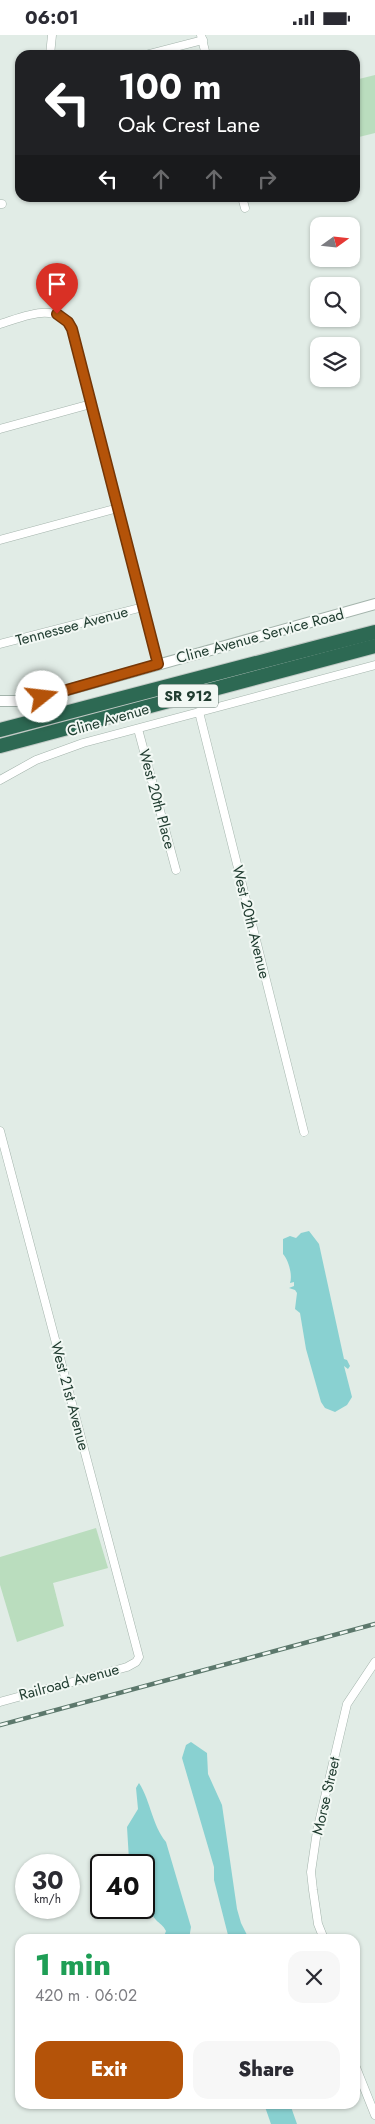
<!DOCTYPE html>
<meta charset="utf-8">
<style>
:root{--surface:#fff;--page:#f7f7f7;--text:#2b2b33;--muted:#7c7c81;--accent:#b45309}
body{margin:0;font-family:Jost,sans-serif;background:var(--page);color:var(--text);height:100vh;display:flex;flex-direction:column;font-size:19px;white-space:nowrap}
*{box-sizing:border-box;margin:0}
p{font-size:16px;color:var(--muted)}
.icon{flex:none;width:28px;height:28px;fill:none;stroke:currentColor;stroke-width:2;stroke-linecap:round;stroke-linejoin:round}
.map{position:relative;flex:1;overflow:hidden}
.side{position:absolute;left:15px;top:1899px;width:345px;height:175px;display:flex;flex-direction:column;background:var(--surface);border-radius:15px;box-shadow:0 1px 4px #0004}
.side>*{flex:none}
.banner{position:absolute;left:15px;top:15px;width:345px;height:152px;border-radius:15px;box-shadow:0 1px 4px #0004;background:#202124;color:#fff;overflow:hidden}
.needle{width:32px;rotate:75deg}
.tools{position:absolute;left:310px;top:182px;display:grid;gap:10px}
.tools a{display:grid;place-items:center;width:50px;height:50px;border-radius:10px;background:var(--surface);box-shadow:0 1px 4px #0004;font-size:25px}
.speed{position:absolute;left:15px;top:1819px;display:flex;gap:10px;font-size:25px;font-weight:700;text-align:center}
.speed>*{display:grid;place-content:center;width:65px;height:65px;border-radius:50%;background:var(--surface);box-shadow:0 1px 4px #0004;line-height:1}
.speed small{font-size:12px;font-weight:400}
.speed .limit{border:2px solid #111;border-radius:8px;background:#fff;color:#111}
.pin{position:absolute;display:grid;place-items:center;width:42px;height:42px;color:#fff;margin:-51px -21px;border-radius:50% 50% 50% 0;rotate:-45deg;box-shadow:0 0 5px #0007}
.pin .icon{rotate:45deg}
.me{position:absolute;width:55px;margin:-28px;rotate:74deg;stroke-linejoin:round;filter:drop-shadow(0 0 4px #0008)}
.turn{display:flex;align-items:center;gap:18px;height:105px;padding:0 20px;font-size:22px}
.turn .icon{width:65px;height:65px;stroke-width:2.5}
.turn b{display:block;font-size:35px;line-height:42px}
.lanes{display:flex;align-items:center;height:48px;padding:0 20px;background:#0003;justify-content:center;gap:25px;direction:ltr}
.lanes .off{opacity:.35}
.round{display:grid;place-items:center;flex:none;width:52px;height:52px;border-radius:15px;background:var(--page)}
.head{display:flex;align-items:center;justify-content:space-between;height:85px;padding:0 20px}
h1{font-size:30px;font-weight:800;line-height:38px;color:#1e9e55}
.primary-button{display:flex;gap:10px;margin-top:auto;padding:10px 20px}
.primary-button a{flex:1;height:58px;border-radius:15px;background:var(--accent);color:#fff;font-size:20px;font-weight:800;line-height:58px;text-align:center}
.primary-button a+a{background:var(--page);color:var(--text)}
.status{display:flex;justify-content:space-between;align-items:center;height:35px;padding:0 25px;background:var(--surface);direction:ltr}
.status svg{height:14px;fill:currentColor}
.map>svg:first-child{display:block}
.green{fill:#baddbe}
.water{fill:#89d1d1}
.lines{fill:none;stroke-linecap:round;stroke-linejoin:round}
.minor-casing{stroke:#a4b4ac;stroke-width:9}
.tertiary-casing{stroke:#a4b4ac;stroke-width:12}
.motorway-casing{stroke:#c1c9c5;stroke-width:16}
.minor{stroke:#fff;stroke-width:8}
.tertiary{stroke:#fff;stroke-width:10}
.motorway{stroke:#2d6953;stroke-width:14}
.rail-casing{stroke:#5c786c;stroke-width:4.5}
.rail{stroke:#f2f8f4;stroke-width:2.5;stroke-dasharray:8;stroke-linecap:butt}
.route-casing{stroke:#753606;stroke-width:12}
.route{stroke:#b45309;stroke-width:9}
.labels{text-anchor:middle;stroke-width:4;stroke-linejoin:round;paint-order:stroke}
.shield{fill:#f2f8f4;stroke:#60756c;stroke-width:1}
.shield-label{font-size:14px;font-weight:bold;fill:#213d31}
.street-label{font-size:15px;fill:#213d31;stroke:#f2f8f4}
</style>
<div class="status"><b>06:01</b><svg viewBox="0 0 49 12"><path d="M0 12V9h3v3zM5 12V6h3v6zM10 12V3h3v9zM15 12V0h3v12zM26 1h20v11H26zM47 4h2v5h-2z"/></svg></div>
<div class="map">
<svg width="375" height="2089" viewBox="0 0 375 2089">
<rect width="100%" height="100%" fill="#e1ece6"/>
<!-- green -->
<g class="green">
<path d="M 375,40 L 375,98 L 355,103 L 355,45 Z"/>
<path d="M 96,1493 L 108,1533 L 53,1548 L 64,1591 L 17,1607 L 0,1550 L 0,1522 Z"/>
</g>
<!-- water -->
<g class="water">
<path d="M 309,1196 L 319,1209 L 344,1324 L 347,1325 L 350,1331 L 348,1334 L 344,1331 L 352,1362 L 347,1370 L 335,1377 L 325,1373 L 321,1367 L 306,1314 L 300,1278 L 295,1274 L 297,1258 L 295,1255 L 289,1253 L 294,1251 L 294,1247 L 290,1248 C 293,1240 288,1224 283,1219 L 283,1204 L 290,1201 L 296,1203 L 301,1198 Z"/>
<path d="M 191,1707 L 207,1718 L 208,1739 L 222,1770 L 237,1874 L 241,1888 L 249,1904 L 229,1904 L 214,1845 L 214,1832 L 182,1723 L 186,1710 Z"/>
<path d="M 139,1748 C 151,1767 152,1790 166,1807 L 191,1892 L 189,1904 L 163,1904 L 166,1896 C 163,1890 160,1889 156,1885 C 144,1871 144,1847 144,1830 L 131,1830 L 129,1825 L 127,1792 L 138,1774 L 136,1753 Z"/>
<path d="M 264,2069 L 290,2069 L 297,2089 L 271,2089 Z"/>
</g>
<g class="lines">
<defs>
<g id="minor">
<path d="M 201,0 L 206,20"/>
<path d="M 50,20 L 52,0"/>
<path d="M 145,20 L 203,5"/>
<path d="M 242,162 L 245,173"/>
<path d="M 0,169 L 2,169"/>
<path d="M 0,289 C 23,282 57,265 72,294 L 158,629"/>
<path d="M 0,394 L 91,369"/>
<path d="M 0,505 L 118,473"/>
<path d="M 0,609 L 143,572"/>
<path d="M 199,677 L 304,1097"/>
<path d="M 138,694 L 176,835"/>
<path d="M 0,745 L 36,725 L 83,708 L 375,630"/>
<path d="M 0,1096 L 139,1622 L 136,1627 L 127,1632 L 0,1667"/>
<path d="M 324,1904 L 318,1889 L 313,1855 L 311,1837 L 317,1796 L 347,1669 L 375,1627"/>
<path d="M 355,2030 L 375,2080"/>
</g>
<path id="tertiary" d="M 0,666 L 25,666 L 43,662 L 375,569"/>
<g id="motorway">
<path d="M 0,695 L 375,597"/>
<path d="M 0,711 L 375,611"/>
</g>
</defs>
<!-- minor casing -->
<use href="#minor" class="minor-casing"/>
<!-- tertiary casing -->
<use href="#tertiary" class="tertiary-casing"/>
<!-- motorway casing -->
<use href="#motorway" class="motorway-casing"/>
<!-- minor -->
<use href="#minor" class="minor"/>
<!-- tertiary -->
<use href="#tertiary" class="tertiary"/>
<!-- motorway -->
<use href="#motorway" class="motorway"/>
<defs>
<path id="rail" d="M 0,1690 L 375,1589"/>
</defs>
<!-- rail casing -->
<use href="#rail" class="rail-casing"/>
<!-- rail -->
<use href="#rail" class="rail"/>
</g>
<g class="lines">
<defs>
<path id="route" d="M 42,662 L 158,629 L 72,294 L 68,287 L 57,279"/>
</defs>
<!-- route casing -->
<use href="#route" class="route-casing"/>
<!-- route -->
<use href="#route" class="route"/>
</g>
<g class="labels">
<!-- shield labels -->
<rect class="shield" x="158" y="649.5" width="60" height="23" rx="4"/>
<g class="shield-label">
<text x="188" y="666">SR 912</text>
</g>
<!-- street labels -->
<g class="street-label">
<text transform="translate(72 591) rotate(-15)" y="5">Tennessee Avenue</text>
<text transform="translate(260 601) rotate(-15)" y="5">Cline Avenue Service Road</text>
<text transform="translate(108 685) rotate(-16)" y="5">Cline Avenue</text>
<text transform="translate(157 764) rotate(75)" y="5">West 20th Place</text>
<text transform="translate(251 887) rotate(76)" y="5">West 20th Avenue</text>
<text transform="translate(70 1361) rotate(75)" y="5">West 21st Avenue</text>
<text transform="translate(69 1647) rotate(-15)" y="5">Railroad Avenue</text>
<text transform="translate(326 1761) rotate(-77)" y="5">Morse Street</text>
</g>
</g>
</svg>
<div class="tools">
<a><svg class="needle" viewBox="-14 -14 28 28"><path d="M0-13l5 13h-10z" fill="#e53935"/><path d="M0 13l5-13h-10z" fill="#7c7c81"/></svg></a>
<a><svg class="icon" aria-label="search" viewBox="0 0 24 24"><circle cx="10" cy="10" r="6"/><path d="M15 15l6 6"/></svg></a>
<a><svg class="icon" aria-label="layers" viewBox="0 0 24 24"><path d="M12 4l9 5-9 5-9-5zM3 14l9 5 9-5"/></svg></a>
</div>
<div class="speed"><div>30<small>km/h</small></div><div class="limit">40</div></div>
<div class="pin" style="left:57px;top:279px;background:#d93025"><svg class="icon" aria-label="arrive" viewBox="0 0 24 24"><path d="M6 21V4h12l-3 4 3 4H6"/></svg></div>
<svg class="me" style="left:42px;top:662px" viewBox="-20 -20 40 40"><circle r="19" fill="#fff"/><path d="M0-13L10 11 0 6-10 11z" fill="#b45309"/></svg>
<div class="banner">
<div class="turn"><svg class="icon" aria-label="left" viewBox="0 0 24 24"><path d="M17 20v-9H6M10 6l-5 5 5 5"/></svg><div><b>100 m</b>Oak Crest Lane</div></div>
<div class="lanes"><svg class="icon" aria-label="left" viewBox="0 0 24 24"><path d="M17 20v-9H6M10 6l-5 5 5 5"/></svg><svg class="icon off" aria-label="ahead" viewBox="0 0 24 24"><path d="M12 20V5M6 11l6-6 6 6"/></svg><svg class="icon off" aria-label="ahead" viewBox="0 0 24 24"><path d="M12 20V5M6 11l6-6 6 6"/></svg><svg class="icon off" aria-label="right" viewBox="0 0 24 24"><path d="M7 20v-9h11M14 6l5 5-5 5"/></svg></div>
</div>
<section class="side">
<div class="head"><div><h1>1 min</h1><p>420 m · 06:02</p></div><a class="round"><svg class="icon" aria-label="close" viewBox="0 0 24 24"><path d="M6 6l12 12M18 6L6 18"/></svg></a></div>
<div class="primary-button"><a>Exit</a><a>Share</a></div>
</section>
</div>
